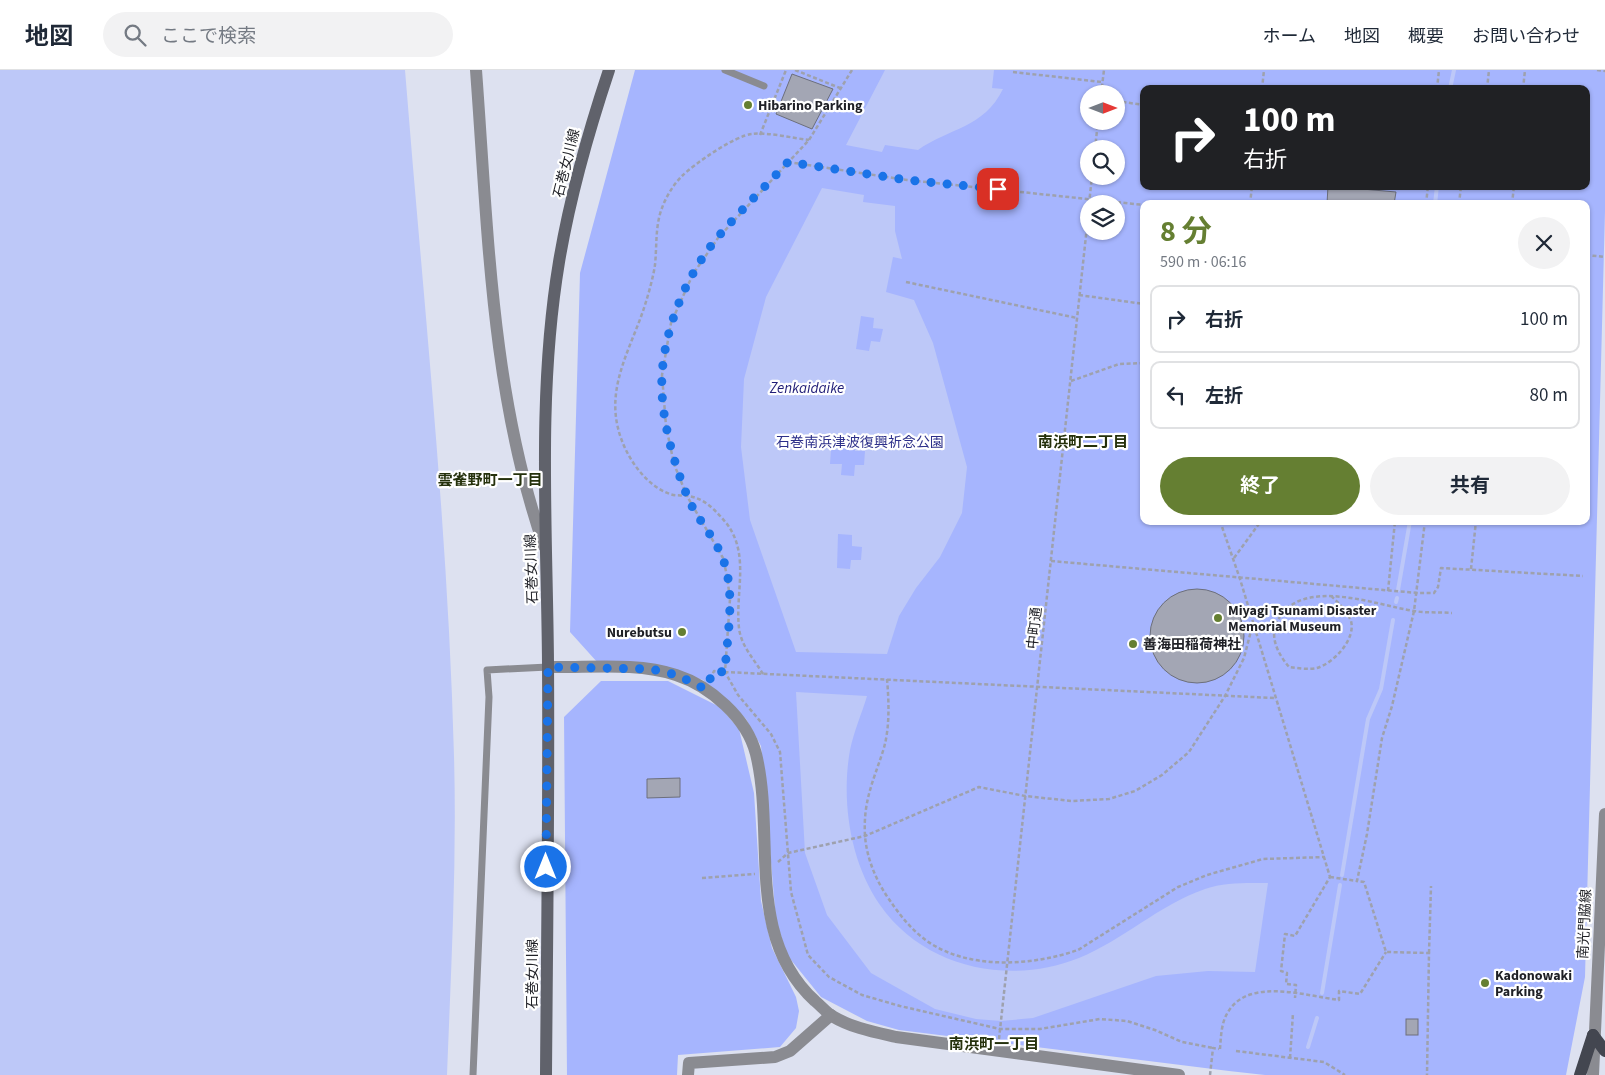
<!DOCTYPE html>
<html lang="ja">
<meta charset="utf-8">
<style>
:root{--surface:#fff;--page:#f2f2f3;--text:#1f2937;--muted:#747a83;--line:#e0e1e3;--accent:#657f32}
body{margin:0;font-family:"Source Sans 3","Noto Sans JP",sans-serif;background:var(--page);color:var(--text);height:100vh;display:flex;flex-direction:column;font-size:19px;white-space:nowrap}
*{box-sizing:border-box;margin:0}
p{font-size:16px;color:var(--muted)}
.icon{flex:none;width:28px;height:28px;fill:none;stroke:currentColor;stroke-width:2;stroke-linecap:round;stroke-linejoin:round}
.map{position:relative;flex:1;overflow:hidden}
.drawer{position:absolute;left:1140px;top:130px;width:450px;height:325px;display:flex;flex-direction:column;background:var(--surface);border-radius:10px;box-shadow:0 1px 4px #0004}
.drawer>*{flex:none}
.banner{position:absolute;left:1140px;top:15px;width:450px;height:105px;border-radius:10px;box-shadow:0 1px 4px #0004;background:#202124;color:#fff;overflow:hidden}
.needle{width:32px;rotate:90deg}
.tools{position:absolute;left:1080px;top:15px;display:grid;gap:10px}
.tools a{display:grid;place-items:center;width:45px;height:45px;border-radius:50%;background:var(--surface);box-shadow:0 1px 4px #0004;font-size:25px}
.pin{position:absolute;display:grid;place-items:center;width:42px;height:42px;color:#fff;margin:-21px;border-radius:10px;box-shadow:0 2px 8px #0006}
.me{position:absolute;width:55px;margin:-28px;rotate:0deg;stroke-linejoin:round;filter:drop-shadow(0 0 4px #0008)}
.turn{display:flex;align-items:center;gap:18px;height:105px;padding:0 20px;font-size:22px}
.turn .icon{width:65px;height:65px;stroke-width:2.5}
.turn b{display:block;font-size:35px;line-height:42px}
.round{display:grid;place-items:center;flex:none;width:52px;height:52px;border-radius:26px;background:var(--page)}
.summary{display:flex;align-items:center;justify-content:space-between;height:85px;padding:0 20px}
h1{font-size:30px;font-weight:700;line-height:38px;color:var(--accent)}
.cta{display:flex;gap:10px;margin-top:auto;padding:10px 20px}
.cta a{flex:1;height:58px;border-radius:30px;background:var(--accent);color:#fff;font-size:20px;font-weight:700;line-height:58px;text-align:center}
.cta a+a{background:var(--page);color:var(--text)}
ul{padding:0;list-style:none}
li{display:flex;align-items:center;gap:15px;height:68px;margin:0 10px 8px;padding:0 10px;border:2px solid var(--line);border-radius:10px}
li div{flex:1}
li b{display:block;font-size:19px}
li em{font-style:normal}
header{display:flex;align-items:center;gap:30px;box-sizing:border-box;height:70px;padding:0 25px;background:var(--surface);border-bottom:1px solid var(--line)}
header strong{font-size:24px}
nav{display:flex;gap:28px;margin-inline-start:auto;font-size:18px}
.search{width:350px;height:45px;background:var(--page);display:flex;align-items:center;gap:12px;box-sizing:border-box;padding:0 18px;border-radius:28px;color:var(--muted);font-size:19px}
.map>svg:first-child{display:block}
.green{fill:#a6b5fe;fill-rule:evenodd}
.water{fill:#bdc8f8;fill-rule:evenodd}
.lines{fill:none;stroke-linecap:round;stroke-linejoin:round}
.stream{stroke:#bdc8f8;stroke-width:4}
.building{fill:#a3a6b4;stroke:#6c6f7c}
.path{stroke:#9ea1ad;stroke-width:2.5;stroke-dasharray:4 2.5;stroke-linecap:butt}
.service{stroke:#8a8b91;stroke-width:7}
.tertiary{stroke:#8a8b91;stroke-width:12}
.secondary{stroke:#60626b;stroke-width:12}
.primary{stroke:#434650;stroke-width:12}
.route{stroke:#1a73e8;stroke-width:9;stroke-dasharray:0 16.2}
.poi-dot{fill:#657f32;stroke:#fff;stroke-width:2}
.labels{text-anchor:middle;stroke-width:4.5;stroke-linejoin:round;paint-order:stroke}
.poi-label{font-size:14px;font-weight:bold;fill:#1f2026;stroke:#fff;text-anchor:start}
.street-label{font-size:14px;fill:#1f2026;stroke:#fff}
.park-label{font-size:14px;fill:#2d308a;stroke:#fff}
.water-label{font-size:15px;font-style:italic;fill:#201d77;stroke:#fff}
.neighbourhood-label{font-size:15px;font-weight:bold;fill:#25310c;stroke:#fff}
</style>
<header>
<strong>地図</strong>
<div class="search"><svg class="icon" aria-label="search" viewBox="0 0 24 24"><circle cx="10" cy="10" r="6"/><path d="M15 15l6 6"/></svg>ここで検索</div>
<nav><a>ホーム</a><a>地図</a><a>概要</a><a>お問い合わせ</a></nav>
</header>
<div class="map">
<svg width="1605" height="1005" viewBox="0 0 1605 1005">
<rect width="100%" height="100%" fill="#dde1f0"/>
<!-- green -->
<g class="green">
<path d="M 635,0 L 1605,0 L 1605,141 L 1585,907 L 1566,1005 L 1265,1005 L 1229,1001 L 899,960 L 867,951 L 821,927 L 787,885 L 776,850 L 761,676 L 746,649 L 703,610 L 649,595 L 598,593 L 570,562 L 580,203 ZM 1144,19 L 1586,19 L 1586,116 L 1144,116 ZM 1089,24 L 1116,24 L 1116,51 L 1089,51 ZM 1089,79 L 1116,79 L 1116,106 L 1089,106 ZM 1089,134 L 1116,134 L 1116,161 L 1089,161 ZM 1144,134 L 1586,134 L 1586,451 L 1144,451 Z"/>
<path d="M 601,611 L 668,611 L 720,637 L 739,659 L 754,723 L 761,831 L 772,878 L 796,927 L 799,941 L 796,958 L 780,977 L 678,985 L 677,1005 L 567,1005 L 564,647 Z"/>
</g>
<!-- water -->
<g class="water">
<path d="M 0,0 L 405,0 C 423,228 448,457 454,686 C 457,793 451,899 447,1005 L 0,1005 Z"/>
<path d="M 885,0 L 994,0 L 992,18 L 1003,19 C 984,58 949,58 918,80 L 885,75 L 882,82 L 846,75 Z"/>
<path d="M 822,118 L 864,125 L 863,132 L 895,136 L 895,161 L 902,189 L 893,187 L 886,222 L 914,230 L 933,273 L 967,397 L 962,443 L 940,487 L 916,518 L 899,546 L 887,584 L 796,582 L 750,450 L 741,377 L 744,309 L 766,227 ZM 861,246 L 874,248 L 873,258 L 883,259 L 880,272 L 871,271 L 869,281 L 856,279 ZM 843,371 L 856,371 L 855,381 L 865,381 L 864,395 L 855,395 L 854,406 L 841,405 L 842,394 L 830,394 L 831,380 L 842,380 ZM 838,464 L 852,465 L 852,476 L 862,477 L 861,490 L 851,490 L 850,499 L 837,498 Z"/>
<path d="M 796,622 L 867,626 C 862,643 854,661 850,680 C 841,731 850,792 880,835 C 924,898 1009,916 1079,888 C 1123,870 1159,835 1205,819 C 1225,812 1246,813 1268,813 L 1255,902 L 1208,901 L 1156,906 L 1033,948 L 1001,951 L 976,949 L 935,939 L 871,903 L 827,845 L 805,783 Z"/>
</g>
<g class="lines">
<!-- stream -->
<g class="stream">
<path d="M 1450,19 L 1454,0"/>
<path d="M 1435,134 L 1437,116"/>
<path d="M 1398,520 L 1410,451"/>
<path d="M 1396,532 L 1397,528"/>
<path d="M 1342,805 L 1368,649 L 1381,619 L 1393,550"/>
<path d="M 1322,923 L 1340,815"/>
<path d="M 1308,977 L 1317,948"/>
</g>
</g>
<!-- building -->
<g class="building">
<path d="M 792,4 L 833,19 L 812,59 L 776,44 Z"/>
<path d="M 1328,116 L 1396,122 L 1394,134 L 1327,134 Z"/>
<circle cx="1197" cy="566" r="47"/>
<path d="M 680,708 L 680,727 L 647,728 L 647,709 Z"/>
<rect x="1406" y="949" width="12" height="16"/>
</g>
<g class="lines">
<!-- path -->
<g class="path">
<path d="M 795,0 L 840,18"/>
<path d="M 852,0 L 809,70 L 718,168 L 693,204 L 671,253 L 662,305 L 666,356 L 674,394 L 687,426 L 723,488 L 727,506 L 730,529 L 725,602 L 738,625 L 771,664 L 780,682 L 791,822 L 808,885 L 829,907 L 862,925 L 900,936 L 1000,959 L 1040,959 L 1100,949 L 1127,951 L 1155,960 L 1182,972 L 1213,978"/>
<path d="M 1597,0 L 1605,1"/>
<path d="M 1013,2 L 1102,12"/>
<path d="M 1262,19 L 1264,0"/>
<path d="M 1437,19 L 1439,0"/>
<path d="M 1471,19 L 1484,19"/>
<path d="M 1487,19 L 1489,0"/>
<path d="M 1523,19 L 1525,0"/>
<path d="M 1101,24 L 1104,0"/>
<path d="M 1116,31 L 1144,35"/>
<path d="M 760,65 L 786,0"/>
<path d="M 1095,79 L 1098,51"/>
<path d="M 788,92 L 907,110 L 1144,135"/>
<path d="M 1089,134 L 1092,106"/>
<path d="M 1250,134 L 1252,116"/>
<path d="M 1426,134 L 1428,116"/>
<path d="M 1459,134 L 1461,116"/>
<path d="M 1512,134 L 1514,116"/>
<path d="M 1586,185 L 1605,187"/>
<path d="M 906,212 L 1077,248"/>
<path d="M 1079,225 L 1144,234"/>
<path d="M 1071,311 L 1119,294 L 1144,293"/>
<path d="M 1220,451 L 1240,509 L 1330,807 L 1295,866 L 1285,864 L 1281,901 L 1287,903 L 1286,914 L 1296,915 L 1295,928"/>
<path d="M 1425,451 L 1414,541 L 1392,636 L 1382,668 L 1367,764 L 1357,811 L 1364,812 L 1386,882 L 1429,883 L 1427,1005"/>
<path d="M 1234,488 L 1261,451"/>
<path d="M 1051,491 L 1418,523 L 1434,523 L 1438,517 L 1441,498 L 1583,506"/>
<path d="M 1471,499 L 1476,451"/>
<path d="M 1388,521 L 1395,451"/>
<path d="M 1331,526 C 1339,533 1347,541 1351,551 C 1356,569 1334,593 1317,598 C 1309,600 1298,598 1289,597 C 1279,585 1269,568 1277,552 C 1300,505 1375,535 1414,541 C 1426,543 1439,542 1452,543"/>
<path d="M 763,604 C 754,589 741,576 739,558 C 735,523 750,485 727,454 C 717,442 705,428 688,426 C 682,425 675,426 670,424 C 644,415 624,384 618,358 C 607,314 632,276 645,235 C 649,222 653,208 655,195 C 657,176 655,156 662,138 C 666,127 673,115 682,106 C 694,94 736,65 752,64 C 768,62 792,68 809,70"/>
<path d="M 710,609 L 714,601 L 725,602 L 1274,628"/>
<path d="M 887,609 C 889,632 890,659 883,681 C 873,712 863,731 865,766 C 867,790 877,813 891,832 C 901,847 913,861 927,871 C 968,900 1032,896 1078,880 L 1178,817 L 1207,805 L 1263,789 L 1325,787"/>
<path d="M 778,792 L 788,783 L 865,766 L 979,717 L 1025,726 L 1072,731 L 1109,729 L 1135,721 L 1162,705 L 1189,682 L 1225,626 L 1244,588 L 1253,553"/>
<path d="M 1330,807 L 1357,811"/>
<path d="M 702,808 L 755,804"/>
<path d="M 1429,883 L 1431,816"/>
<path d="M 999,969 L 1089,138"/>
<path d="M 1220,979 C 1221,967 1221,953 1228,942 C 1249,907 1306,926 1339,930 L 1339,921 L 1360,924 L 1386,882"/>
<path d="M 1236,981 L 1324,992 L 1345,1005"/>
<path d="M 1290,988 L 1293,943"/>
<path d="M 1210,1005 L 1213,978 L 1219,979"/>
</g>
<!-- service -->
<g class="service">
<path d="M 725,0 L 764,16"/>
<path d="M 473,1005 L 489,627 L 487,600 L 548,597"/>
</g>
<!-- tertiary -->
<g class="tertiary">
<path d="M 476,0 C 488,160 491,323 544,476"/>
<path d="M 548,597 C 589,598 636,592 676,605 C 710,616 747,648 756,684 C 776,766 744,866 815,931 C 821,936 826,942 832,946 C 852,958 874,962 896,967 L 1179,1005"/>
<path d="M 688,1005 L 689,993 L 775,987 L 790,981 L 831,945"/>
<path d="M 1593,1005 L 1605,744"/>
</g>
<!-- secondary -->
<path class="secondary" d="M 546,1005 C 547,868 549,730 548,593 C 547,460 537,324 559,192 C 570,126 588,63 609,0"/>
<!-- primary -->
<g class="primary">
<path d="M 1593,965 L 1605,981"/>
<path d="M 1580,1005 L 1593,965"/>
</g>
</g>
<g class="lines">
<!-- route -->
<path class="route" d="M 546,797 L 548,597 L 651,599 L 677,605 L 705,619 L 714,601 L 725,602 C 727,565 736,524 723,489 C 714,465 694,446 686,423 C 672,388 660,343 662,305 C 665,256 687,204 718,167 C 740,141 765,117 788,92 L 907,110 L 998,119"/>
</g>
<!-- markers -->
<g class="poi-dot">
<circle cx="748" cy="35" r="5"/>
<circle cx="1218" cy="548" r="5"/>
<circle cx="682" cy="562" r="5"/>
<circle cx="1133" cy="574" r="5"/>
<circle cx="1485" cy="913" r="5"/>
</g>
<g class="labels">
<!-- poi labels -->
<g class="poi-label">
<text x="758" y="40">Hibarino Parking</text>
<text x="1228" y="545">Miyagi Tsunami Disaster<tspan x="1228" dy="16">Memorial Museum</tspan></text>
<text x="672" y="567" text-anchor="end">Nurebutsu</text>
<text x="1143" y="579">善海田稲荷神社</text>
<text x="1495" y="910">Kadonowaki<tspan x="1495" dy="16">Parking</tspan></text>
</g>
<!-- street labels -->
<g class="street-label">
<text transform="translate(566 93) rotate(-76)" y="5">石巻女川線</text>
<text transform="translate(531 499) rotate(-92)" y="5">石巻女川線</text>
<text transform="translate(1034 558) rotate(-84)" y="5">中町通</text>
<text transform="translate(1584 854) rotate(-87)" y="5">南光門脇線</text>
<text transform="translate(532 904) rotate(-90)" y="5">石巻女川線</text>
</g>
<!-- park labels -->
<g class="park-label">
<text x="860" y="377">石巻南浜津波復興祈念公園</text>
</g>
<!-- water labels -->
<g class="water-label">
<text x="807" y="323">Zenkaidaike</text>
</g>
<!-- neighbourhood labels -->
<g class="neighbourhood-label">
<text x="1083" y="377">南浜町二丁目</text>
<text x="490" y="415">雲雀野町一丁目</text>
<text x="994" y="979">南浜町一丁目</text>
</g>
</g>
</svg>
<div class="tools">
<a><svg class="needle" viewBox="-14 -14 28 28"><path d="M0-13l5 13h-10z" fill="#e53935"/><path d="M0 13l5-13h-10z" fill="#747a83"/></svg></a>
<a><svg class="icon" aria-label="search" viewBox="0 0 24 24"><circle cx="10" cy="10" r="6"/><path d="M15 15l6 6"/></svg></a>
<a><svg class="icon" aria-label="layers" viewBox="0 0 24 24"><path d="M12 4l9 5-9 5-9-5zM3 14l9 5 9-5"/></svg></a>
</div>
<div class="pin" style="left:998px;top:119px;background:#d93025"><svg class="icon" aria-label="arrive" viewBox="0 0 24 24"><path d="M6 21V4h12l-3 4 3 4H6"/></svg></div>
<svg class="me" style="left:546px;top:797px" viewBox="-20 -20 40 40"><circle r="17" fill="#1a73e8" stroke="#fff" stroke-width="3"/><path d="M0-11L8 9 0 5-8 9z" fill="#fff"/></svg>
<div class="banner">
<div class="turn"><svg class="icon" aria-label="right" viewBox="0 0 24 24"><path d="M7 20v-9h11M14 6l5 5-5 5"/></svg><div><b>100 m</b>右折</div></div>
</div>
<section class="drawer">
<div class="summary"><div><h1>8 分</h1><p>590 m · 06:16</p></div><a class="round"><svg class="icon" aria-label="close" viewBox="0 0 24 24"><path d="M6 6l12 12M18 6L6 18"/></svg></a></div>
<ul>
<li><svg class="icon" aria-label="right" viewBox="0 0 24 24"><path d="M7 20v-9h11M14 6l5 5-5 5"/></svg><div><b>右折</b></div><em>100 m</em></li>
<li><svg class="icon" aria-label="left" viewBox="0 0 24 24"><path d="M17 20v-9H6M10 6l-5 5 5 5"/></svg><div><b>左折</b></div><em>80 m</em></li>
</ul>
<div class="cta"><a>終了</a><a>共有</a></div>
</section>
</div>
